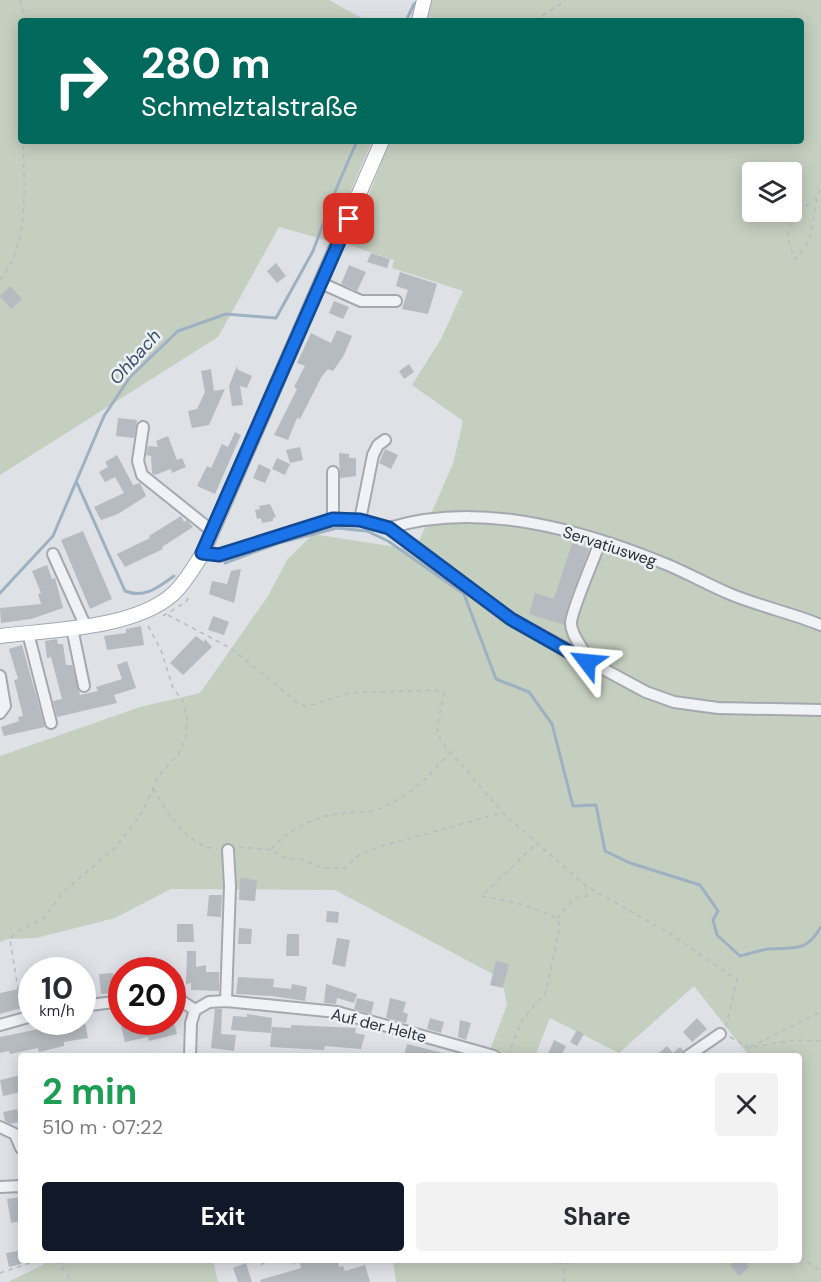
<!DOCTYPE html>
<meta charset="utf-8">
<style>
:root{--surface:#fff;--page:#f2f2f3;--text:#2b2b33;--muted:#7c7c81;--accent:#111827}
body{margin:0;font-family:"DM Sans",sans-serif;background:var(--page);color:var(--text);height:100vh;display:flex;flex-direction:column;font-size:22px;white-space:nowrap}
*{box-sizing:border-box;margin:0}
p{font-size:20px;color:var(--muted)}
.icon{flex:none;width:33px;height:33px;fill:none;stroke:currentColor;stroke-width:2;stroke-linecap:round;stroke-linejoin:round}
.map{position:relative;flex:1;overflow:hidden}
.panel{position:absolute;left:18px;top:1053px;width:784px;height:210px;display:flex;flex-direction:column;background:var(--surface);border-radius:6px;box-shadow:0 3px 15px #0003}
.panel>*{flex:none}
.hud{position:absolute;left:18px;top:18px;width:786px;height:126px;border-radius:6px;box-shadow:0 3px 15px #0003;background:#00695c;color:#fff;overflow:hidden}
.tools{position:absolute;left:742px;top:162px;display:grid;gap:12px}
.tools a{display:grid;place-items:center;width:60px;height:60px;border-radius:6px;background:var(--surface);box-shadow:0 3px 15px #0003;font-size:30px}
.speed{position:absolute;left:18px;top:957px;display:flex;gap:12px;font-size:30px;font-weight:700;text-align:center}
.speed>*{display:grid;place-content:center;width:78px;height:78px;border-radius:50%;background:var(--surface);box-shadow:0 3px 15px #0003;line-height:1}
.speed small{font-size:15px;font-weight:400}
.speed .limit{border:9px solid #d22;background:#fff;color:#111}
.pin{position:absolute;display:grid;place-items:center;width:51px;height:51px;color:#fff;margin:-26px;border-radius:12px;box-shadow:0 3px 9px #0006}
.me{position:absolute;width:66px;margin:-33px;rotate:299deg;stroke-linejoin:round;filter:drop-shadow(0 0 4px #0008)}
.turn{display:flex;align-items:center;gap:21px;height:126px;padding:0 24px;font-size:27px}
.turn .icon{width:78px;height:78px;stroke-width:2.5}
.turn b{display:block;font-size:42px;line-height:51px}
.round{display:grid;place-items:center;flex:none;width:63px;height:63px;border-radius:6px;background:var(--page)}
.overview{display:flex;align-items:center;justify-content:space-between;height:102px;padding:0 24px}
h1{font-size:36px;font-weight:700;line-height:45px;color:#1e9e55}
.action{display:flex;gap:12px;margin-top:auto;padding:12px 24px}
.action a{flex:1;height:69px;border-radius:6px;background:var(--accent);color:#fff;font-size:24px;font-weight:700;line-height:69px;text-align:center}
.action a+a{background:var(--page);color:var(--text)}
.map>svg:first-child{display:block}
.green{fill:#c5cfc0;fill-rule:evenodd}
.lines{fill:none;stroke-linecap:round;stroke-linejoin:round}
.stream{stroke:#9db1c2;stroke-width:3}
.building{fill:#b6bbc2}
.minor-casing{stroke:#a4a9af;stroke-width:14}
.major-casing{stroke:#9fa7b0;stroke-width:16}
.path{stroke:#b8bcc1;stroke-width:1.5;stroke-dasharray:4.5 4.5;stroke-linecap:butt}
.minor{stroke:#f0f2f5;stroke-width:10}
.major{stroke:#fff;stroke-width:14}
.route-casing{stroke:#114b97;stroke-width:15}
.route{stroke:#1a73e8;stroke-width:10}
.labels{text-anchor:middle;stroke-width:5;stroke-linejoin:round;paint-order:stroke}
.street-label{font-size:16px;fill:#29313b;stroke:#edf0f4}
.water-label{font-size:18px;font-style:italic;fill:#38516a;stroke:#edf0f4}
</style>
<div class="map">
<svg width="821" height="1282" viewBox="0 0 821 1282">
<rect width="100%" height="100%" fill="#dee2e6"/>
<!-- green -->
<g class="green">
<path d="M 0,0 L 329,0 L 367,21 L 21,21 L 21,141 L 372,141 L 329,241 L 279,227 L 218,337 L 0,475 Z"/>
<path d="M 431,0 L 821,0 L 821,1282 L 396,1282 L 393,1260 L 800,1260 L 800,1056 L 749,1056 L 694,986 L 619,1053 L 550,1018 L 535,1056 L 508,1056 L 490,1050 L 507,1005 L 502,979 L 335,890 L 171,889 L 115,918 L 36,938 L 8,939 L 0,942 L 0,756 L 140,707 L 200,693 L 268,596 L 287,560 L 313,534 L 415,550 L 453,464 L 463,421 L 412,385 L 441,339 L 463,291 L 392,268 L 394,260 L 349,245 L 390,141 L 801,141 L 801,21 L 451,21 L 427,17 ZM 753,172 L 792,172 L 792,212 L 753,212 Z"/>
<path d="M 53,1260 L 213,1260 L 218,1282 L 8,1282 Z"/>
</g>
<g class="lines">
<!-- stream -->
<g class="stream">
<path d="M 406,21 L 414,4 L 419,1"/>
<path d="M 77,483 L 125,591 C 145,599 158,587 174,576"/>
<path d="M 225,563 L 279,543 L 337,528 L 367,531 L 388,541 L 464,594 L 496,679 L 529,692 L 552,724 L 573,806 L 596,805 L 605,851 L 630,863 L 700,885 L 718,911 L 713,920 L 717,935 L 740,956 C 750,954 759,950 768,949 C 796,947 805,953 821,927"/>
<path d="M 0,593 L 53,536 L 104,416 L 130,377 L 178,331 L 226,314 L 276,318 L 313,251 L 337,187 L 357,141"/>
</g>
</g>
<!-- building -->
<g class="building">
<path d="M 371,253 L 390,259 L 387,268 L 367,262 Z"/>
<path d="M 276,263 L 286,276 L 277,283 L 267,271 Z"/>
<path d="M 349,265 L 366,272 L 357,291 L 341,284 Z"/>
<path d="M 400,272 L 437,284 L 428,314 L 402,309 L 408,290 L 396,286 Z"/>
<path d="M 10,286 L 22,299 L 11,309 L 0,296 Z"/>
<path d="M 334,301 L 349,307 L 343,319 L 329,313 Z"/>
<path d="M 337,330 L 352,336 L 344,355 L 333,371 L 328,369 L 322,376 L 300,419 L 297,418 L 288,440 L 274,435 L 297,389 L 294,387 L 305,366 L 297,363 L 311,333 L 331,343 Z"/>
<path d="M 409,364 L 414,372 L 404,379 L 399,371 Z"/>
<path d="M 237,366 L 238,370 L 252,376 L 247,388 L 240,386 L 243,405 L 232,406 L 229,386 Z"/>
<path d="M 211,369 L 214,391 L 225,389 L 209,425 L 192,428 L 188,411 L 197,409 L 205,392 L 201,371 Z"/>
<path d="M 118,418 L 137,420 L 134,438 L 116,436 Z"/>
<path d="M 235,432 L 241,435 L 215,494 L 197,486 L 207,466 L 211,468 L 222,444 L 228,447 Z"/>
<path d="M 168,436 L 177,460 L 182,458 L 186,467 L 172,473 L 171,469 L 155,475 L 152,473 L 151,456 L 146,455 L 148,446 L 158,447 L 156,441 Z"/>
<path d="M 300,447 L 303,460 L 290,463 L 286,450 Z"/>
<path d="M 385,449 L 398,455 L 391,469 L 379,463 Z"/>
<path d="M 339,453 L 349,454 L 349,458 L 356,458 L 356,476 L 340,478 Z"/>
<path d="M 117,455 L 133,485 L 140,483 L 146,496 L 118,514 L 101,520 L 94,507 L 124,493 L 115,477 L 105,482 L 99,472 L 108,467 L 105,462 Z"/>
<path d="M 277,458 L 290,464 L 285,475 L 272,469 Z"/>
<path d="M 259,464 L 271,470 L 265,483 L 253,478 Z"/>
<path d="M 270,504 L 276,517 L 273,518 L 273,521 L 262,523 L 261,518 L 257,519 L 255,510 L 260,509 L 259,506 Z"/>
<path d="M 181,516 L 184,522 L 187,520 L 193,527 L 162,547 L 163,549 L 125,567 L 117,554 L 150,538 L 149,536 Z"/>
<path d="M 83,531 L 112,599 L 90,609 L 61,540 Z"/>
<path d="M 572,543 L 589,549 L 568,605 L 564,625 L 529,614 L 535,593 L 554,599 Z"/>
<path d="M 47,565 L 52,579 L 55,578 L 63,608 L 31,619 L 1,623 L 0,608 L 41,604 L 38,594 L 41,593 L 32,571 Z"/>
<path d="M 241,569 L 234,603 L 209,594 L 212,581 L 227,584 L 231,571 Z"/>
<path d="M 213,616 L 229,622 L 224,635 L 208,630 Z"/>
<path d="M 141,626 L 144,645 L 107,650 L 104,636 L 126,633 L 126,629 Z"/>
<path d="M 196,636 L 204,642 L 205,639 L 212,647 L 183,675 L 170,663 Z"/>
<path d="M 57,639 L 58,644 L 63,644 L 66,665 L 72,665 L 80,695 L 98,691 L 96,687 L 122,679 L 117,665 L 127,661 L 136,688 L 114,695 L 117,703 L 57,717 L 53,701 L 62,699 L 51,657 L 47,658 L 45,641 Z"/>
<path d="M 22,645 L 45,727 L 4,736 L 1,727 L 19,721 L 18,717 L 23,716 L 14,680 L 18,679 L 9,649 Z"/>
<path d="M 240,878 L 257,880 L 255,901 L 239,900 Z"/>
<path d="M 209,895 L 222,895 L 221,917 L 207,916 Z"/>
<path d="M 327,911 L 339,912 L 338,923 L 326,922 Z"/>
<path d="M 177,924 L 193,924 L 194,942 L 177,942 Z"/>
<path d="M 239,928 L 252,929 L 251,944 L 238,944 Z"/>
<path d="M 287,934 L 299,934 L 299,956 L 286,956 Z"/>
<path d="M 337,938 L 350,940 L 345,967 L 332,964 Z"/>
<path d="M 187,951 L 196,951 L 196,967 L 206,965 L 206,972 L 219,972 L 219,991 L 191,990 L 191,983 L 186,984 Z"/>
<path d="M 496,961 L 509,964 L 503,988 L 490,985 Z"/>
<path d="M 113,973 L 114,993 L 101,994 L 99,974 Z"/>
<path d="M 238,977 L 274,979 L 273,987 L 291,989 L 292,984 L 307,987 L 305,1001 L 272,996 L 236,994 Z"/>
<path d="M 326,984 L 357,994 L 354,1003 L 337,998 L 336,1004 L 324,1003 Z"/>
<path d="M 32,986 L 32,1005 L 0,1014 L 0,993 Z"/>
<path d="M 357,998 L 374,1002 L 371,1014 L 354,1009 Z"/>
<path d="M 390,998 L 406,1002 L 403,1012 L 408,1014 L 406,1023 L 386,1018 Z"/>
<path d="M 215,1009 L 222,1009 L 221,1034 L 236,1035 L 234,1051 L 211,1048 Z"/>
<path d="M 247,1014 L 272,1018 L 271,1033 L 231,1030 L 233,1016 L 247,1017 Z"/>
<path d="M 430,1018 L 444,1022 L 441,1033 L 427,1029 Z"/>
<path d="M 697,1018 L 707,1029 L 692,1042 L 683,1032 Z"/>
<path d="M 460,1020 L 471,1023 L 466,1040 L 458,1037 Z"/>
<path d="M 73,1022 L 85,1022 L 88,1038 L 64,1042 L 64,1046 L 39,1052 L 38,1048 L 10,1054 L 9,1051 L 0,1053 L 0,1037 Z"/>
<path d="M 120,1022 L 174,1022 L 177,1034 L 149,1041 L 148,1037 L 125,1042 Z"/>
<path d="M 291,1025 L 356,1028 L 355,1033 L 365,1035 L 361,1049 L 325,1046 L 324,1050 L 270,1047 L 272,1027 L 291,1028 Z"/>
<path d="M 577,1030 L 584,1034 L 577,1046 L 570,1042 Z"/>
<path d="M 554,1040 L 566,1046 L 561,1056 L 547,1056 Z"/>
<path d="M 407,1044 L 443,1053 L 443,1056 L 404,1056 Z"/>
<path d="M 667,1046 L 673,1053 L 680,1047 L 683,1050 L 681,1056 L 655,1056 Z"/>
<path d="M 21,1075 L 21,1092 L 3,1096 L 0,1080 Z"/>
<path d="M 17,1109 L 19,1122 L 10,1124 L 5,1121 L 3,1112 Z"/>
<path d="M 21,1197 L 21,1221 L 11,1223 L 7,1199 Z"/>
<path d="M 18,1251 L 21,1264 L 9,1267 L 6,1253 Z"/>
<path d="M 299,1260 L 337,1260 L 339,1267 L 343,1266 L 345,1271 L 365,1265 L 370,1282 L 261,1282 L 260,1280 L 301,1268 Z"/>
<path d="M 736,1260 L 743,1260 L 749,1267 L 739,1276 L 730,1265 Z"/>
<path d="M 246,1263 L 252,1282 L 238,1282 L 233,1268 Z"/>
</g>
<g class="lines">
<defs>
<g id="minor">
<path d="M 321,283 L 361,301 L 396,301"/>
<path d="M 143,427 L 138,461 L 142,475 L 212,531"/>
<path d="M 333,472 L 333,520"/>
<path d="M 360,520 L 373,455 L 378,445 L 385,440"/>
<path d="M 389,528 C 479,500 583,530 668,565 C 689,574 709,585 730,594 C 759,606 791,613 821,625"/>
<path d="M 203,553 L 219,555 L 333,520 L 360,520 L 389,528 L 511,619 L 646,692 L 674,702 L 718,708 L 821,710"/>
<path d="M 53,554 L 85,625"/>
<path d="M 72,628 L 84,686"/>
<path d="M 28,633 L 51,723"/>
<path d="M 587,662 C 586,648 571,638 571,623 C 571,611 595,557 600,542"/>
<path d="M 0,676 L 5,706 L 0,713"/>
<path d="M 172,1001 L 183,1002 L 195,1010"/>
<path d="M 226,1001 L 230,886 L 228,850"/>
<path d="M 82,1006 L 122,1001"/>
<path d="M 0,1025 L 32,1016"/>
<path d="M 190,1056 L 191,1023 L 195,1010 L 209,1002 L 226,1001 L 337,1012 L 494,1056"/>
<path d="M 688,1056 L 720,1034"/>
<path d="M 0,1127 L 15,1134 L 21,1148"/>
<path d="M 0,1187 L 21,1186"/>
</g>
<g id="major">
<path d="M 419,21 L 424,0"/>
<path d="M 0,636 C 50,630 134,629 173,594 C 185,583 194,567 203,553 L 382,141"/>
</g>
</defs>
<!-- minor casing -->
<use href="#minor" class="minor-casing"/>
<!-- major casing -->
<use href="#major" class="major-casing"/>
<!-- path -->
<g class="path">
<path d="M 20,0 L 26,21"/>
<path d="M 535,21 L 566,0"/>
<path d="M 816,197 C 792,219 780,226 795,259 C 821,233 808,217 821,186"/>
<path d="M 0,280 C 30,244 24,186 23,141"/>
<path d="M 168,615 L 232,649 L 298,703 L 305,706 L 315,704 L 349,693 L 435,690 L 444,693 L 437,728 L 441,741 L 503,813 L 586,886 L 669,933 L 737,980 L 726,1027"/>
<path d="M 163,616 L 186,602 L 189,596"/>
<path d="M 153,789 C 167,812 188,847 217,849"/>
<path d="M 239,847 L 271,850 L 287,859 L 301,859 L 322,868 L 345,868 L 356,857 L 379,847 L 501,813"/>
<path d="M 271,849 C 289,829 317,815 344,813 C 354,812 367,813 376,810 C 407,798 429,778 449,753"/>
<path d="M 557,918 L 575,898 L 587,896 L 586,888"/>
<path d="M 21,1008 L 10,939 L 15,933 L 44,918 L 62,893 L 115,848 L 142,813 L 158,777 L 179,753 L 186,736 L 187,719 L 183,701 L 173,688 L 161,650 L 147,624"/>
<path d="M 730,1037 L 749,1048 L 793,1040 L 821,1041"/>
<path d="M 750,1047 L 821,1012"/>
<path d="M 508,1056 L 522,1020 L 546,992 L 560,926 L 557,918 L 525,905 L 482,896 L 536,844"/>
<path d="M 747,1056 L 749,1049"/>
<path d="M 800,1257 L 821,1271"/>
<path d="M 57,1260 L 72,1282"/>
<path d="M 293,1260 L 295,1267"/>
<path d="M 549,1260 L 564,1264 L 576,1260"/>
<path d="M 261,1265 L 268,1260"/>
<path d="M 0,1273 L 39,1260"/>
<path d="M 315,1281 L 315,1282"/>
<path d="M 564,1282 L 564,1265"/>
</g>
<!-- minor -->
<use href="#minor" class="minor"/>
<!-- major -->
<use href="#major" class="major"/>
</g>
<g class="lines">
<defs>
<path id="route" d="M 349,219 L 202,553 L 219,555 L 333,519 L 360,520 L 389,528 L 511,619 L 587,662"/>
</defs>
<!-- route casing -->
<use href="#route" class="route-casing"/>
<!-- route -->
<use href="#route" class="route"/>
</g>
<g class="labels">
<!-- street labels -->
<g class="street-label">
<text transform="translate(610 546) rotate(18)" y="6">Servatiusweg</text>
<text transform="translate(379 1025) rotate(14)" y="6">Auf der Helte</text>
</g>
<!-- water labels -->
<g class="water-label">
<text transform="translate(135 357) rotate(-48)" y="6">Ohbach</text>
</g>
</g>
</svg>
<div class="tools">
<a><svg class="icon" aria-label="layers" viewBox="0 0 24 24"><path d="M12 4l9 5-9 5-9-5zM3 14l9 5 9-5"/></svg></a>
</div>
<div class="speed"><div>10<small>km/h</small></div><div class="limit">20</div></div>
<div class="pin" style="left:349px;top:219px;background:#d93025"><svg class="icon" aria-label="arrive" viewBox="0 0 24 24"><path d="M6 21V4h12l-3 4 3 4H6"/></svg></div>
<svg class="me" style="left:587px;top:662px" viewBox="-20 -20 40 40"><path d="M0-17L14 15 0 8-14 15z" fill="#1a73e8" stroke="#fff" stroke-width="4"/></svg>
<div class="hud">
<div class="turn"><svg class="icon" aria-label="right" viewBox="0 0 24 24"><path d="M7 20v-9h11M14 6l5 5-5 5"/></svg><div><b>280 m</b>Schmelztalstraße</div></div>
</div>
<section class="panel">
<div class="overview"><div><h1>2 min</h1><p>510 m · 07:22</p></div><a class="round"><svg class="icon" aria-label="close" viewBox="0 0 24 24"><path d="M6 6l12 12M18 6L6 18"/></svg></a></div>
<div class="action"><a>Exit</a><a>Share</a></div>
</section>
</div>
